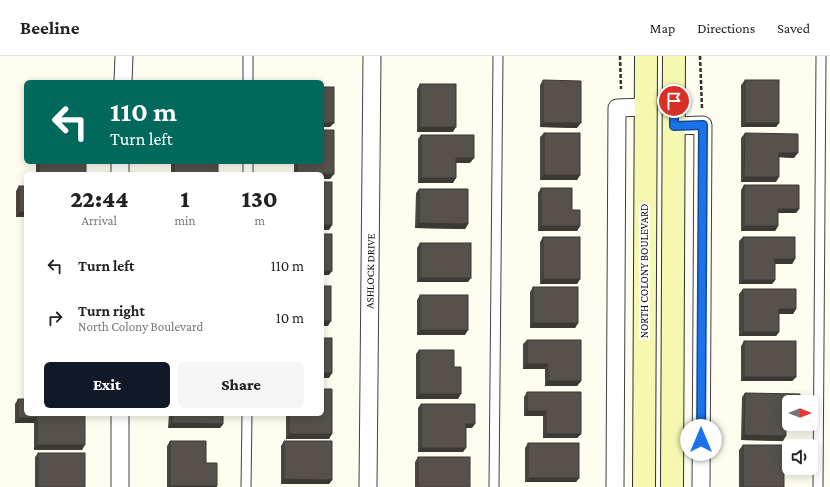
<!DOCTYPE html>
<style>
:root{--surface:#fff;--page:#f6f6f6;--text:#222;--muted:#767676;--line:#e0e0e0;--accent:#111827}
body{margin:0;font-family:"Crimson Pro",serif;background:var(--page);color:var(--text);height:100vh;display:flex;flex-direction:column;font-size:15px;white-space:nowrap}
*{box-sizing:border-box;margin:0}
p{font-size:13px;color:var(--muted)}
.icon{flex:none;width:22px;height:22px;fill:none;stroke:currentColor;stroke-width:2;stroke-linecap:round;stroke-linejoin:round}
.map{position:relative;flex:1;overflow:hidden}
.details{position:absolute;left:24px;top:116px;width:300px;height:244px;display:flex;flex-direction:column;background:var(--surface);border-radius:6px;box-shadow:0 2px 10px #0003}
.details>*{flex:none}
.guide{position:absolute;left:24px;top:24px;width:300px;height:84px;border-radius:6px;box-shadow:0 2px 10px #0003;background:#00695c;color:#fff;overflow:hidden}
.needle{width:26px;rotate:90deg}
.controls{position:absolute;left:782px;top:339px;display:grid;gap:8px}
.controls a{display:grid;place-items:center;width:36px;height:36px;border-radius:6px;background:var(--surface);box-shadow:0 2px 10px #0003;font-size:20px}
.pin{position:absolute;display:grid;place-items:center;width:34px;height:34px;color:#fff;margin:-17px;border:2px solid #fff;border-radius:50%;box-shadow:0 1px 4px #0007}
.me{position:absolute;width:44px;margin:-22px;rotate:0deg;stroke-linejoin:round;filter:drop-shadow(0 0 3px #0008)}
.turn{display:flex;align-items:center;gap:14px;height:84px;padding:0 20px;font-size:18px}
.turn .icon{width:52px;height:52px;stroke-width:2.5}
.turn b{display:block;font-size:28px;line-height:34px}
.eta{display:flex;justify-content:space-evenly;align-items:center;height:68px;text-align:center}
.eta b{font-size:24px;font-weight:800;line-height:28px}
.primary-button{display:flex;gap:8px;margin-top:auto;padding:8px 20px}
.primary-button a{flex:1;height:46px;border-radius:6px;background:var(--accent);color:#fff;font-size:16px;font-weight:800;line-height:46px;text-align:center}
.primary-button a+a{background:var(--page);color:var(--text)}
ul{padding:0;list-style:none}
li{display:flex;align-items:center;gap:12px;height:52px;padding:0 20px}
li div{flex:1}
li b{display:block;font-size:15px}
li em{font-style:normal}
header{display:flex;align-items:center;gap:24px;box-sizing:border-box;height:56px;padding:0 20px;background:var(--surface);border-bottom:1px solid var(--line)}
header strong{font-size:19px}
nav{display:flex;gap:22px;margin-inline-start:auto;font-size:14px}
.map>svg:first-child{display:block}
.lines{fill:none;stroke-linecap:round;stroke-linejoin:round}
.service-casing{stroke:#414141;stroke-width:11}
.minor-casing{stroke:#414141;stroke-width:19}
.secondary-casing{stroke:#303030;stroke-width:24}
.path{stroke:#303030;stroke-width:2.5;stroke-dasharray:4 2;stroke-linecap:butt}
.service{stroke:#fff;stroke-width:9}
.minor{stroke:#fff;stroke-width:17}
.secondary{stroke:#f6f8b1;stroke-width:22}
.wall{fill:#4a4640}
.shaded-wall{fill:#3c3934}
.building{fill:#56514b;stroke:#3c3934}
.route-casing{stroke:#114b97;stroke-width:10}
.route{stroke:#1a73e8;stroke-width:7}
.labels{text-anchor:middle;stroke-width:4;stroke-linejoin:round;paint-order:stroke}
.street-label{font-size:11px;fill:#0e0e0e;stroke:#fff}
</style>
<header>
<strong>Beeline</strong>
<nav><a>Map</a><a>Directions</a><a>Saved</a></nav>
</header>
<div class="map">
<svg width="830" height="431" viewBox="0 0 830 431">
<rect width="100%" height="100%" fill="#fefdf0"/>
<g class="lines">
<defs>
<g id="service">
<path d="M 248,26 L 248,0"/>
<path d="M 248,118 L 248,106"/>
<path d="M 246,431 L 247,358"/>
<path d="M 494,431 L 498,0"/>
<path d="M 818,431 L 821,0"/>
</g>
<g id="minor">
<path d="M 123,26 L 124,0"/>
<path d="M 674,70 L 703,69 L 701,431"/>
<path d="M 120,106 L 120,118"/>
<path d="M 120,358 L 120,431"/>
<path d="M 368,431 L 372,0"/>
<path d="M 615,431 L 617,52 L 646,51"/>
</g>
<g id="secondary">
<path d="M 644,431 L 646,0"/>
<path d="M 672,431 L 674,0"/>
</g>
</defs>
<!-- service casing -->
<use href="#service" class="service-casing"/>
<!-- minor casing -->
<use href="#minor" class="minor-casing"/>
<!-- secondary casing -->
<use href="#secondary" class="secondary-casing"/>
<!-- path -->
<g class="path">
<path d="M 620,0 L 621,33"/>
<path d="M 700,0 L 702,52"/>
</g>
<!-- service -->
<use href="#service" class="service"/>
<!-- minor -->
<use href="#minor" class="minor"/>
<!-- secondary -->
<use href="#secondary" class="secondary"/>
</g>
<!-- wall -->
<g class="wall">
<path d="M 543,24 L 577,72 L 540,71 L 540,29 Z"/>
<path d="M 745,24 L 779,67 L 776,71 L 741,71 L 741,29 Z"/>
<path d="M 420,28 L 453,76 L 417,76 L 417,33 Z"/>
<path d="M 544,77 L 580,119 L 577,124 L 540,124 L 540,81 Z"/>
<path d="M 745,77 L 794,102 L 779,101 L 776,126 L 741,126 L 741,82 Z"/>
<path d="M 421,79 L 470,107 L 456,107 L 453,127 L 418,127 L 418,83 Z"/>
<rect x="36" y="106" width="50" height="12"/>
<rect x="171" y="106" width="47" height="12"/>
<path d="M 294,106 L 322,106 L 330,123 L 322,123 L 322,118 L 294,118 Z"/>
<path d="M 744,129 L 799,153 L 796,157 L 778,157 L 778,170 L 775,175 L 741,175 L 741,134 Z"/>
<path d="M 19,130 L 26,161 L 16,161 L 16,135 Z"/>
<path d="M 541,132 L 572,154 L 580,170 L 577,175 L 538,175 L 538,137 Z"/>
<path d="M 419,133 L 468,168 L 465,173 L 415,172 L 416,137 Z"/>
<path d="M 543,181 L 580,223 L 577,228 L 540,228 L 540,186 Z"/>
<path d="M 743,181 L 795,203 L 792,208 L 775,208 L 775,224 L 772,228 L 739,228 L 739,185 Z"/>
<path d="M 420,187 L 468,226 L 417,226 L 417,192 Z"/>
<path d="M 533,231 L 578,267 L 575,272 L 530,272 L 530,236 Z"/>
<path d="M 743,233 L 796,253 L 793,258 L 779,258 L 779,276 L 776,280 L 739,280 L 739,238 Z"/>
<path d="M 420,239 L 465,279 L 417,279 L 417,244 Z"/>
<path d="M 527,284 L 581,325 L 577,330 L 545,330 L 545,313 L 523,313 L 523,288 Z"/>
<path d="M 744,285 L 796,321 L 792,325 L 741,325 L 741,290 Z"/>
<path d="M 419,294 L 454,311 L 458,343 L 416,343 L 416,298 Z"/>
<path d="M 527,336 L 581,378 L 577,382 L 543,382 L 543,360 L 524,360 L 524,341 Z"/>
<path d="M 745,337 L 783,385 L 741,384 L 742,341 Z"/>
<path d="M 18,343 L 85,358 L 82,394 L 34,394 L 34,367 L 15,367 L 15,348 Z"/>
<path d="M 421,348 L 472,372 L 466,372 L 463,396 L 418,396 L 418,352 Z"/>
<path d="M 169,358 L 223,358 L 223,368 L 220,372 L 168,372 Z"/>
<path d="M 286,358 L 322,358 L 329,383 L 286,383 Z"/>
<path d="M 170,385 L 206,407 L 217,430 L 216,431 L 167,431 L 167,390 Z"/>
<path d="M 284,385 L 332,424 L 329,428 L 281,428 L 281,390 Z"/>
<path d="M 528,387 L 579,422 L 576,426 L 525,426 L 525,392 Z"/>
<path d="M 743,389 L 784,431 L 739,431 L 739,394 Z"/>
<path d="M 38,397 L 85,431 L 35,431 L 35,401 Z"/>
<path d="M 418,401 L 470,431 L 415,431 L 415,406 Z"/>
</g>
<!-- shaded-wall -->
<g class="shaded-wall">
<path d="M 322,67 L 334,67 L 330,71 L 322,71 Z"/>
<path d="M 543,67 L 581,67 L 577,72 L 540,71 Z"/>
<path d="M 745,67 L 779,67 L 776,71 L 741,71 Z"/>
<path d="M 420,71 L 456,71 L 453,76 L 417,76 Z"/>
<path d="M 779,97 L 798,97 L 794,102 L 776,101 Z"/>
<path d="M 456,102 L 474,102 L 470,107 L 453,107 Z"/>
<path d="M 322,118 L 334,118 L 330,123 L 322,123 Z"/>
<path d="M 544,119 L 580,119 L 577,124 L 540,124 Z"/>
<path d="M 744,121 L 779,121 L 776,126 L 741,126 Z"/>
<path d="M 421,122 L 456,122 L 453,127 L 418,127 Z"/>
<path d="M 778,153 L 799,153 L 796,157 L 775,157 Z"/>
<path d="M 19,156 L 26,156 L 26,161 L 16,161 Z"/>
<path d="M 419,167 L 468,168 L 465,173 L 415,172 Z"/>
<path d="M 322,169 L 332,169 L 329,174 L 322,174 Z"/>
<path d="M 541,170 L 580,170 L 577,175 L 538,175 Z"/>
<path d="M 744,170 L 778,170 L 775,175 L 741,175 Z"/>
<path d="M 775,203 L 795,203 L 792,208 L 772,208 Z"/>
<path d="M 322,215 L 332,215 L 329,219 L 322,219 Z"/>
<path d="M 420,222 L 471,222 L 468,226 L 417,226 Z"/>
<path d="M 543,223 L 580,223 L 577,228 L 540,228 Z"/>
<path d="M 743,224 L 775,224 L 772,228 L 739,228 Z"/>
<path d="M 779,253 L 796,253 L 793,258 L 776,258 Z"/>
<path d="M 322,265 L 331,265 L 328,270 L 322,270 Z"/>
<path d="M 533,267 L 578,267 L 575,272 L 530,272 Z"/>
<path d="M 420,274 L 468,274 L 465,279 L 417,279 Z"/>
<path d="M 743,276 L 779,276 L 776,280 L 739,280 Z"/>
<path d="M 527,308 L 548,308 L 545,313 L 523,313 Z"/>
<path d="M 322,317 L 332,317 L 329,322 L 322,322 Z"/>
<path d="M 744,321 L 796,321 L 792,325 L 741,325 Z"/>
<path d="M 548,325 L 581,325 L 577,330 L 545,330 Z"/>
<path d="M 419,338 L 461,338 L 458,343 L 416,343 Z"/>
<path d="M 527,355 L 546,355 L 543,360 L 524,360 Z"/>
<path d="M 786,357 L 789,357 L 789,362 L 783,362 Z"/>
<path d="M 18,362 L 37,362 L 34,367 L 15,367 Z"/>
<path d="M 172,367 L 223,368 L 220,372 L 168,372 Z"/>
<path d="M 466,368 L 475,368 L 472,372 L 463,372 Z"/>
<path d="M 289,378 L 332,378 L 329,383 L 286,383 Z"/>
<path d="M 546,378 L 581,378 L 577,382 L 543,382 Z"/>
<path d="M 744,379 L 786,380 L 783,385 L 741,384 Z"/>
<path d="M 37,389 L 85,389 L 82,394 L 34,394 Z"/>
<path d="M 421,392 L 466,392 L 463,396 L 418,396 Z"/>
<path d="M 528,422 L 579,422 L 576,426 L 525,426 Z"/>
<path d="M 284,423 L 332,424 L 329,428 L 281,428 Z"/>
<path d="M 170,430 L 217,430 L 216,431 L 169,431 Z"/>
</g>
<!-- building -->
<g class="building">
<path d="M 543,24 L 581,25 L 581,67 L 543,67 Z"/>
<rect x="745" y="24" width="34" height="43"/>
<rect x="420" y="28" width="36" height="43"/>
<rect x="322" y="31" width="12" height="36"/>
<path d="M 322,74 L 334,74 L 334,118 L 297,118 L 297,106 L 322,106 Z"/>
<rect x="544" y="77" width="36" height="42"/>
<path d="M 745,77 L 798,78 L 798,97 L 779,97 L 779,121 L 744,121 Z"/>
<path d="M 421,79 L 474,79 L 474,102 L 456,102 L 456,122 L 421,122 Z"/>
<rect x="39" y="106" width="47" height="12"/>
<rect x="174" y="106" width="44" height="12"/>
<rect x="322" y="126" width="10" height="43"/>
<path d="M 744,129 L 799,129 L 799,153 L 778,153 L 778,170 L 744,170 Z"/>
<rect x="19" y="130" width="7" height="26"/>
<path d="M 541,132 L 572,132 L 572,154 L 580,154 L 580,170 L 541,170 Z"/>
<path d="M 419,133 L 468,133 L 468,168 L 419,167 Z"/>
<rect x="322" y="178" width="10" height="37"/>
<rect x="543" y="181" width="37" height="42"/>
<path d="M 743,181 L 795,181 L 795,203 L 775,203 L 775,224 L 743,224 Z"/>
<rect x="420" y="187" width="51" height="35"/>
<rect x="322" y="230" width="9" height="35"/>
<rect x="533" y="231" width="45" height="36"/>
<path d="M 743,233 L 796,233 L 796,253 L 779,253 L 779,276 L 743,276 Z"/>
<rect x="420" y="239" width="48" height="35"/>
<rect x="322" y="282" width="10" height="35"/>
<path d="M 527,284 L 581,284 L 581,325 L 548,325 L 548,308 L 527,308 Z"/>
<rect x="744" y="285" width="52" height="36"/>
<path d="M 419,294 L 454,294 L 454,311 L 461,311 L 461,338 L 419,338 Z"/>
<path d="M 322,333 L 332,333 L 332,378 L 289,378 L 289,358 L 322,358 Z"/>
<path d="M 527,336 L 581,336 L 581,378 L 546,378 L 546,355 L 527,355 Z"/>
<path d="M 745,337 L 800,338 L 800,346 L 789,346 L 789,357 L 786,357 L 786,380 L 744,379 Z"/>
<path d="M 18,343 L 26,343 L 26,358 L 85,358 L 85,389 L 37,389 L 37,362 L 18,362 Z"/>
<path d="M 421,348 L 475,348 L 475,368 L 466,368 L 466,392 L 421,392 Z"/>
<path d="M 172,358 L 223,358 L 223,368 L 172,367 Z"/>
<path d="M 170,385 L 206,385 L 206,407 L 217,407 L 217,430 L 170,430 Z"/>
<path d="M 284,385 L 332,385 L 332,424 L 284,423 Z"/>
<rect x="528" y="387" width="51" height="35"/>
<rect x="743" y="389" width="41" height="42"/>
<rect x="38" y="397" width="47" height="34"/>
<rect x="418" y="401" width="52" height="30"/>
</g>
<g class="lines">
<defs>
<path id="route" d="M 674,45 L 674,70 L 703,69 L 701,384"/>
</defs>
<!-- route casing -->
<use href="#route" class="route-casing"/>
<!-- route -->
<use href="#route" class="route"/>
</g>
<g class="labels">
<!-- street labels -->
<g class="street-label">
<text transform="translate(370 215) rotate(-89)" y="4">ASHLOCK DRIVE</text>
<text transform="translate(644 215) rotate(-90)" y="4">NORTH COLONY BOULEVARD</text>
</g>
</g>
</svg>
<div class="controls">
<a><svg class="needle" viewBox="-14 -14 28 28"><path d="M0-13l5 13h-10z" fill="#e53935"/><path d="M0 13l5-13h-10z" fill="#767676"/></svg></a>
<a><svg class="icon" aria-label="sound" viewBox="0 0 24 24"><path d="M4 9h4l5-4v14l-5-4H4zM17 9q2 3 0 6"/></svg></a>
</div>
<div class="pin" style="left:674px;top:45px;background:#d93025"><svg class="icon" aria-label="arrive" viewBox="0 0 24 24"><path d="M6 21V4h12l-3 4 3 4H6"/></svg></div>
<svg class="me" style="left:701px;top:384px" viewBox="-20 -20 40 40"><circle r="19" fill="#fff"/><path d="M0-13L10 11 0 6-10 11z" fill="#1a73e8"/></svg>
<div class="guide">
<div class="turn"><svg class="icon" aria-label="left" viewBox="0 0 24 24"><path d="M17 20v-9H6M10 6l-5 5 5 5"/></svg><div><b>110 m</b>Turn left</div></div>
</div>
<section class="details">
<div class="eta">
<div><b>22:44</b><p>Arrival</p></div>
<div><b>1</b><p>min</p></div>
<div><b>130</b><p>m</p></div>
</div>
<ul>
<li><svg class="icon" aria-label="left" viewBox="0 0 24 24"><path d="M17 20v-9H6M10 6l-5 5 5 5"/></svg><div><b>Turn left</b></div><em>110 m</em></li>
<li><svg class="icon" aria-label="right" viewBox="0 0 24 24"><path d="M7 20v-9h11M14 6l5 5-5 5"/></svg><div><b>Turn right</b><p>North Colony Boulevard</p></div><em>10 m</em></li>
</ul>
<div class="primary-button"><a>Exit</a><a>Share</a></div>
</section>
</div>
